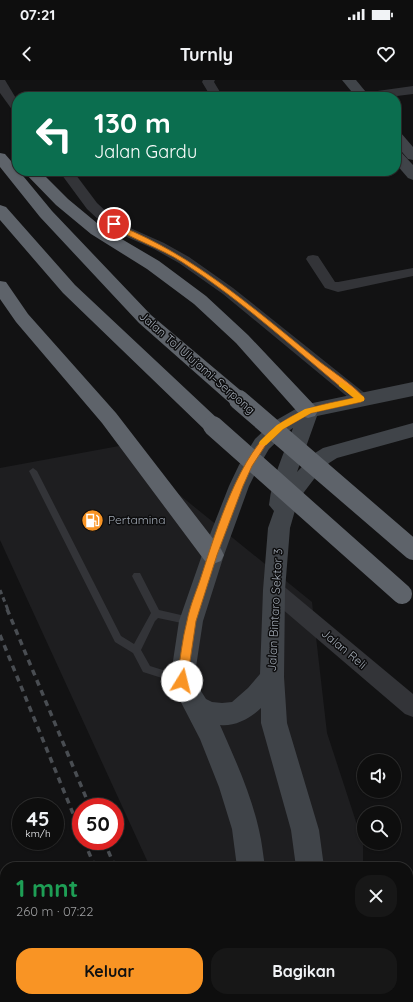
<!DOCTYPE html>
<html lang="id">
<meta charset="utf-8">
<style>
:root{--surface:#0e0e0e;--page:#171717;--text:#f1f3f6;--muted:#9b9c9e;--line:#2e2e2e;--accent:#f99424}
body{margin:0;font-family:Quicksand,sans-serif;background:var(--page);color:var(--text);height:100vh;display:flex;flex-direction:column;font-size:15px;white-space:nowrap}
*{box-sizing:border-box;margin:0}
p{font-size:13px;color:var(--muted)}
.icon{flex:none;width:22px;height:22px;fill:none;stroke:currentColor;stroke-width:2;stroke-linecap:round;stroke-linejoin:round}
.map{position:relative;flex:1;overflow:hidden}
.panel{position:absolute;left:0px;top:782px;width:413px;height:140px;display:flex;flex-direction:column;background:var(--surface);border-radius:16px 16px 0 0;box-shadow:0 1px 3px #0004,0 0 0 1px var(--line)}
.panel>*{flex:none}
.hud{position:absolute;left:12px;top:12px;width:389px;height:84px;border-radius:16px;box-shadow:0 1px 3px #0004,0 0 0 1px var(--line);background:#0b6e4f;color:#fff;overflow:hidden}
.fabs{position:absolute;left:357px;top:674px;display:grid;gap:8px}
.fabs a{display:grid;place-items:center;width:44px;height:44px;border-radius:50%;background:var(--surface);box-shadow:0 1px 3px #0004,0 0 0 1px var(--line);font-size:20px}
.speed{position:absolute;left:12px;top:718px;display:flex;gap:8px;font-size:20px;font-weight:700;text-align:center}
.speed>*{display:grid;place-content:center;width:52px;height:52px;border-radius:50%;background:var(--surface);box-shadow:0 1px 3px #0004,0 0 0 1px var(--line);line-height:1}
.speed small{font-size:10px;font-weight:400}
.speed .limit{border:6px solid #d22;background:#fff;color:#111}
.pin{position:absolute;display:grid;place-items:center;width:34px;height:34px;color:#fff;margin:-17px;border:2px solid #fff;border-radius:50%;box-shadow:0 1px 4px #0007}
.me{position:absolute;width:44px;margin:-22px;rotate:9deg;stroke-linejoin:round;filter:drop-shadow(0 0 3px #0008)}
.turn{display:flex;align-items:center;gap:14px;height:84px;padding:0 16px;font-size:18px}
.turn .icon{width:52px;height:52px;stroke-width:2.5}
.turn b{display:block;font-size:28px;line-height:34px}
.round{display:grid;place-items:center;flex:none;width:42px;height:42px;border-radius:16px;background:var(--page)}
.headline{display:flex;align-items:center;justify-content:space-between;height:68px;padding:0 16px}
h1{font-size:24px;font-weight:700;line-height:30px;color:#1e9e55}
.primary-button{display:flex;gap:8px;margin-top:auto;padding:8px 16px}
.primary-button a{flex:1;height:46px;border-radius:16px;background:var(--accent);color:#111;font-size:16px;font-weight:700;line-height:46px;text-align:center}
.primary-button a+a{background:var(--page);color:var(--text)}
.status{display:flex;justify-content:space-between;align-items:center;height:28px;padding:0 20px;background:var(--surface);direction:ltr}
.status svg{height:11px;fill:currentColor}
header{display:flex;justify-content:space-between;align-items:center;height:52px;padding:0 16px;background:var(--surface);font-size:18px;font-weight:700}
.map>svg:first-child{display:block}
.built{fill:#1e1e20}
.lines{fill:none;stroke-linecap:round;stroke-linejoin:round}
.lane{fill:#333438;fill-rule:evenodd}
.street{fill:#333438;fill-rule:evenodd}
.secondary{fill:#404449;fill-rule:evenodd}
.highway{fill:#5e636a;fill-rule:evenodd}
.rail-far1{stroke:#494d52;stroke-width:3;stroke-dasharray:4.5 3.5;stroke-linecap:butt}
.rail{stroke:#494d52;stroke-width:3.5;stroke-dasharray:6 5;stroke-linecap:butt}
.highway-bridge{stroke:#5e636a;stroke-width:20}
.route{fill:#f99424;stroke:#a26017}
.slow{fill:#f59e0b}
.labels{text-anchor:middle;stroke-width:3;stroke-linejoin:round;paint-order:stroke}
.street-label{font-size:12px;fill:#a2aab5;stroke:#0d0d0e}
.poi-label{font-size:12px;fill:#a2aab5;stroke:#0d0d0e;text-anchor:start}
</style>
<div class="status"><b>07:21</b><svg viewBox="0 0 49 12"><path d="M0 12V9h3v3zM5 12V6h3v6zM10 12V3h3v9zM15 12V0h3v12zM26 1h20v11H26zM47 4h2v5h-2z"/></svg></div>
<header><svg class="icon" aria-label="back" viewBox="0 0 24 24"><path d="M15 5l-7 7 7 7"/></svg>Turnly<svg class="icon" aria-label="heart" viewBox="0 0 24 24"><path d="M12 20l-8-8c-3-5 5-10 8-4 3-6 11-1 8 4z"/></svg></header>
<div class="map">
<svg width="413" height="922" viewBox="0 0 413 922">
<rect width="100%" height="100%" fill="#121213"/>
<!-- built -->
<g class="built">
<path d="M 119,366 L 312,522 L 327,653 L 363,763 L 363,787 L 150,787 L 0,460 L 0,388 Z"/>
<path d="M 209,917 L 340,917 L 339,922 L 212,922 Z"/>
</g>
<g class="lines">
<!-- lane -->
<path class="lane" d="M 33,388 L 37,391 L 121,556 L 134,564 L 151,533 L 132,496 L 134,493 L 140,493 L 159,530 L 194,538 L 196,541 L 194,544 L 191,545 L 158,538 L 155,541 L 141,570 L 150,586 L 185,597 L 186,600 L 185,603 L 181,604 L 143,592 L 133,573 L 115,562 L 29,391 Z"/>
<!-- street -->
<g class="street">
<path d="M 0,0 L 5,0 L 17,20 L 17,32 L 13,31 L 0,13 Z"/>
<path d="M 203,0 L 215,0 L 214,2 L 223,17 L 211,17 L 202,2 Z"/>
<path d="M 413,6 L 413,14 L 389,17 L 357,17 L 359,14 L 363,13 Z"/>
<path d="M 59,91 L 73,91 L 97,123 L 111,136 L 128,147 L 164,163 L 189,177 L 233,208 L 367,315 L 369,319 L 367,323 L 361,325 L 355,323 L 223,214 L 179,183 L 154,169 L 118,153 L 101,142 L 87,129 Z"/>
<path d="M 313,175 L 318,176 L 335,202 L 338,202 L 413,188 L 413,196 L 338,212 L 325,208 L 323,205 L 306,179 L 308,176 Z"/>
<path d="M 274,502 L 281,504 L 413,614 L 413,637 L 405,634 L 267,516 L 264,510 L 267,504 Z"/>
</g>
<!-- secondary -->
<g class="secondary">
<path d="M 342,0 L 356,0 L 370,17 L 356,17 Z"/>
<path d="M 396,52 L 401,53 L 413,67 L 413,80 L 408,79 L 396,65 Z"/>
<path d="M 396,71 L 401,72 L 413,85 L 413,100 L 408,98 L 396,84 Z"/>
<path d="M 413,302 L 413,316 L 317,336 L 297,392 L 315,373 L 323,368 L 413,343 L 413,357 L 337,378 L 329,383 L 314,399 L 298,420 L 290,448 L 285,510 L 284,597 L 287,643 L 319,750 L 324,787 L 296,787 L 291,750 L 261,643 L 261,628 C 251,638 234,647 220,645 C 235,679 251,714 259,750 C 262,762 263,775 265,787 L 237,787 L 232,749 L 219,707 L 200,659 L 170,601 L 179,541 L 202,475 L 229,406 L 239,385 L 255,359 L 273,342 L 301,326 L 308,324 ZM 293,348 C 284,374 272,397 269,425 L 274,431 L 268,448 L 263,510 L 260,594 L 248,608 L 232,622 L 222,623 L 212,622 L 206,619 L 194,600 L 203,541 L 224,475 L 249,406 L 259,386 L 269,369 L 287,352 Z"/>
<path d="M 95,917 L 133,917 L 131,922 L 93,922 Z"/>
<path d="M 263,917 L 294,917 L 292,922 L 261,922 Z"/>
</g>
<!-- highway -->
<g class="highway">
<path d="M 0,73 L 5,74 L 17,88 L 17,91 L 19,91 L 52,131 L 151,235 L 246,315 L 249,320 L 246,325 L 239,327 L 232,325 L 139,243 L 40,137 L 0,87 Z"/>
<path d="M 23,91 L 40,91 L 68,119 L 103,148 L 159,181 L 206,216 L 248,255 L 315,326 L 318,331 L 315,336 L 308,338 L 301,336 L 236,263 L 194,224 L 147,189 L 91,154 L 56,125 Z"/>
<path d="M 0,125 L 6,127 L 75,205 L 220,341 L 223,346 L 220,351 L 213,353 L 206,351 L 63,213 L 0,140 Z"/>
<path d="M 0,201 L 6,202 L 28,234 L 116,333 L 221,469 L 224,475 L 221,481 L 213,484 L 205,481 L 102,343 L 16,242 L 0,219 Z"/>
</g>
<!-- rail-far1 -->
<path class="rail-far1" d="M 0,510 L 8,530"/>
<!-- rail -->
<g class="rail">
<path d="M 7,529 L 90,727"/>
<path d="M 0,555 L 81,753"/>
<path d="M 84,761 L 95,787"/>
<path d="M 104,761 L 115,787"/>
<path d="M 148,917 L 150,922"/>
<path d="M 170,917 L 172,922"/>
</g>
<!-- highway-bridge -->
<g class="highway-bridge">
<path d="M 239,320 L 413,470"/>
<path d="M 213,346 L 402,514"/>
</g>
</g>
<!-- route -->
<path class="route" d="M 112,143 C 119,142 127,149 134,152 C 205,184 260,234 320,282 C 333,292 356,307 365,319 L 361,322 L 311,333 L 283,349 L 265,366 L 252,386 L 243,406 L 217,475 L 196,541 L 187,601 L 186,604 L 182,605 L 179,604 L 177,601 C 180,581 182,560 187,541 C 190,525 197,510 202,494 C 216,451 240,371 278,345 C 303,327 325,324 354,318 C 298,272 243,221 182,182 C 160,168 134,160 112,146 Z"/>
<!-- slow -->
<path class="slow" d="M 342,302 L 364,317 L 364,321 L 311,333 L 283,349 L 266,365 L 260,365 L 259,363 L 260,361 L 277,345 L 305,329 L 354,318 L 339,306 L 339,303 Z"/>
<!-- icons -->
<defs>
<symbol id="fuel-disc" viewBox="-11 -11 22 22"><circle r="9.5" fill="#f99424" stroke="#0d0d0e"/><path d="M-5.5-6h7V0h2V4h1.3V-2.5L3-4.5l.8-.8L6-3V5H2.5V1h-1V6h-7ZM-4.2-4.7v3.2H.2V-4.7Z" fill="#fff"/></symbol>
</defs>
<g fill-rule="evenodd">
<use href="#fuel-disc" x="80" y="428" width="25" height="25"/>
</g>
<g class="labels">
<!-- street labels -->
<g class="street-label">
<text transform="translate(197 283) rotate(41)" y="4">Jalan Tol Ulujami–Serpong</text>
<text transform="translate(275 530) rotate(-87)" y="4">Jalan Bintaro Sektor 3</text>
<text transform="translate(344 569) rotate(40)" y="4">Jalan Reli</text>
</g>
<!-- poi labels -->
<g class="poi-label">
<text x="108" y="444">Pertamina</text>
</g>
</g>
</svg>
<div class="fabs">
<a><svg class="icon" aria-label="sound" viewBox="0 0 24 24"><path d="M4 9h4l5-4v14l-5-4H4zM17 9q2 3 0 6"/></svg></a>
<a><svg class="icon" aria-label="search" viewBox="0 0 24 24"><circle cx="10" cy="10" r="6"/><path d="M15 15l6 6"/></svg></a>
</div>
<div class="speed"><div>45<small>km/h</small></div><div class="limit">50</div></div>
<div class="pin" style="left:114px;top:144px;background:#d93025"><svg class="icon" aria-label="arrive" viewBox="0 0 24 24"><path d="M6 21V4h12l-3 4 3 4H6"/></svg></div>
<svg class="me" style="left:182px;top:601px" viewBox="-20 -20 40 40"><circle r="19" fill="#fff"/><path d="M0-13L10 11 0 6-10 11z" fill="#f99424"/></svg>
<div class="hud">
<div class="turn"><svg class="icon" aria-label="left" viewBox="0 0 24 24"><path d="M17 20v-9H6M10 6l-5 5 5 5"/></svg><div><b>130 m</b>Jalan Gardu</div></div>
</div>
<section class="panel">
<div class="headline"><div><h1>1 mnt</h1><p>260 m · 07:22</p></div><a class="round"><svg class="icon" aria-label="close" viewBox="0 0 24 24"><path d="M6 6l12 12M18 6L6 18"/></svg></a></div>
<div class="primary-button"><a>Keluar</a><a>Bagikan</a></div>
</section>
</div>
